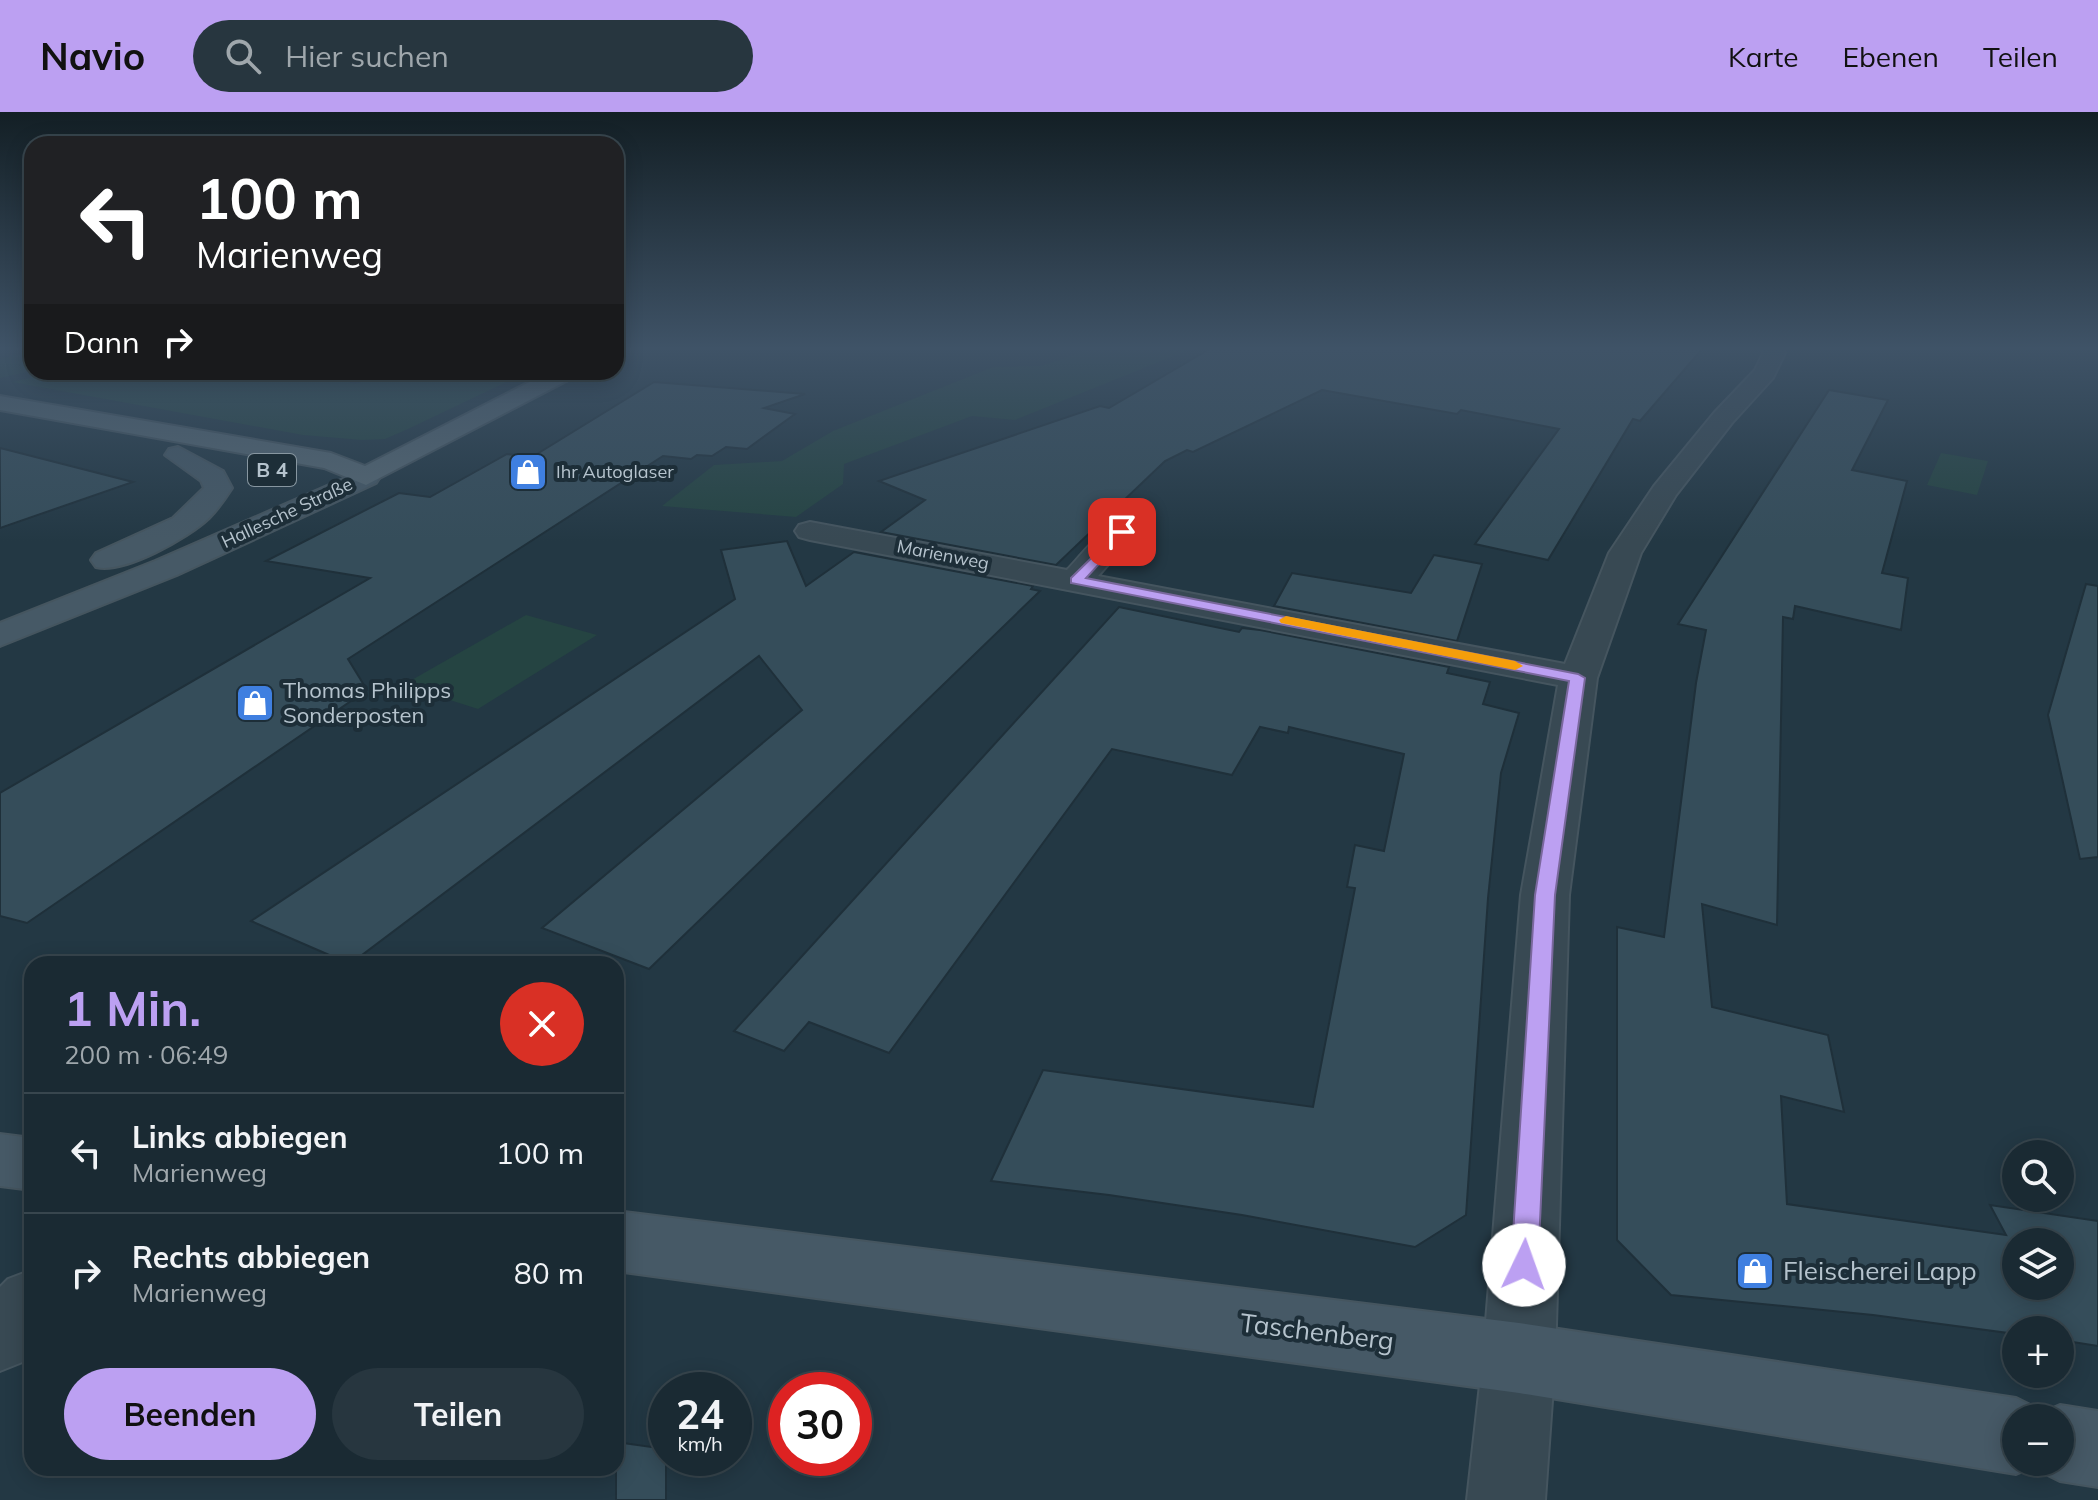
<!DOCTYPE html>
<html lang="de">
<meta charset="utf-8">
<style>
:root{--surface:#1a2a33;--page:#27363f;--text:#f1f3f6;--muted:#9fa7ac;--line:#38464e;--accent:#bca0f2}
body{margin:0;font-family:Mulish,sans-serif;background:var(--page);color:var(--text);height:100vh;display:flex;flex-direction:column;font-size:30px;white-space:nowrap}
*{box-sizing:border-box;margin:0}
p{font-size:26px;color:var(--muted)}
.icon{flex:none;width:44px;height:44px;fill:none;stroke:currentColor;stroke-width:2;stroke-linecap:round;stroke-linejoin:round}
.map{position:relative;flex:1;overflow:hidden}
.sheet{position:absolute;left:24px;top:844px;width:600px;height:520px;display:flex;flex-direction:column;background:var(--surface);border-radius:24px;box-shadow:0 4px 20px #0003,0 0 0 2px var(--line)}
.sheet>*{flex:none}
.top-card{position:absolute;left:24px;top:24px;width:600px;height:244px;border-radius:24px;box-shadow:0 4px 20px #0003,0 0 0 2px var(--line);background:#202124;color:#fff;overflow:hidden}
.controls{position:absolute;left:2002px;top:1028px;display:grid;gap:16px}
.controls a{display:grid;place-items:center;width:72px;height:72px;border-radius:50%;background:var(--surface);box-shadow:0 4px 20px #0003,0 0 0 2px var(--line);font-size:40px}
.speed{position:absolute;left:648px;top:1260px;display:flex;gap:16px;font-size:40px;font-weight:700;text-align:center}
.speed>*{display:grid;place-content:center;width:104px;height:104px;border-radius:50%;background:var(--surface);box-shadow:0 4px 20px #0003,0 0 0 2px var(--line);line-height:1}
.speed small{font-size:20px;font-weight:400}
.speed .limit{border:12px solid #d22;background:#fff;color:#111}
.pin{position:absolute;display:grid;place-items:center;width:68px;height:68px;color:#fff;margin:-34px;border-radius:16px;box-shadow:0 4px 12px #0006}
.me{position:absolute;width:88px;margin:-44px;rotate:3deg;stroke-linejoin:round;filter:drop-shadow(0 0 6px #0008)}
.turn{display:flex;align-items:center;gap:28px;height:168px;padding:0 40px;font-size:36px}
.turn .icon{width:104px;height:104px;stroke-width:2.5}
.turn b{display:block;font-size:56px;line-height:68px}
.then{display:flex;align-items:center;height:76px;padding:0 40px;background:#0003;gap:16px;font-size:30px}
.round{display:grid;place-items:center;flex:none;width:84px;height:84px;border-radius:42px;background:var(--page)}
.headline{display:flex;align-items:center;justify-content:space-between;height:136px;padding:0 40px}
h1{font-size:48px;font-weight:700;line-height:60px;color:var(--accent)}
.button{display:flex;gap:16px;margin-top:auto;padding:16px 40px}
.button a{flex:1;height:92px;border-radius:48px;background:var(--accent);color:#111;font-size:32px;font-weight:700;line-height:92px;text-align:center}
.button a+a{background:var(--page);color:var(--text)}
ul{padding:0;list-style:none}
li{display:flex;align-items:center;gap:24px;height:120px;padding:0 40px;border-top:2px solid var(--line)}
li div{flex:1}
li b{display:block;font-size:30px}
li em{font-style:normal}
header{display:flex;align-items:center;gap:48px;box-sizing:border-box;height:112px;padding:0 40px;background:var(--accent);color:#111}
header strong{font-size:38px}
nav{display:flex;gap:44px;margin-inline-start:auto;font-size:28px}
.search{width:560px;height:72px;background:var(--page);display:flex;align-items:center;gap:20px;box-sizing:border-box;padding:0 28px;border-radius:44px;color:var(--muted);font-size:30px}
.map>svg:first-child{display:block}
.green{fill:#254442}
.building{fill:#354d5a;stroke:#1f303a;stroke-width:2;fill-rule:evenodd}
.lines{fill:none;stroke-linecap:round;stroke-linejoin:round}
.minor-casing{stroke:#45555f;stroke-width:4}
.secondary-casing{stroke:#45555f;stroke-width:4}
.primary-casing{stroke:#45555f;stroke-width:4}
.minor{fill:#384953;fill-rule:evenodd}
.secondary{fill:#465966;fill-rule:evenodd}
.primary{fill:#566873;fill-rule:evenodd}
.route{fill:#bca0f2;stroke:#7a689d;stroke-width:2}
.slow{fill:#f59e0b}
.labels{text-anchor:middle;stroke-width:8;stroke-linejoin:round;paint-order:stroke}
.far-poi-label{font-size:18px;fill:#b5c3cd;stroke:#1d2e38;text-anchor:start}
.far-street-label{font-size:18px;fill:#b5c3cd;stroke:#1d2e38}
.shield{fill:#1d2e38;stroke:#8796a0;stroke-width:2}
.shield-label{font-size:20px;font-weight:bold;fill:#b5c3cd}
.poi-label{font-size:22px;fill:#b5c3cd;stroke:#1d2e38;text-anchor:start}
.near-poi-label{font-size:26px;fill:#b5c3cd;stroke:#1d2e38;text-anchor:start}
.near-street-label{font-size:26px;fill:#b5c3cd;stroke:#1d2e38}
</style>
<header>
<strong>Navio</strong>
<div class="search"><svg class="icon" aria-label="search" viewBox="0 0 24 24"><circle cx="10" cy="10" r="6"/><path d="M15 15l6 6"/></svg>Hier suchen</div>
<nav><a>Karte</a><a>Ebenen</a><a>Teilen</a></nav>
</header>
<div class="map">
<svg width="2098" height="1388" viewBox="0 0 2098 1388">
<rect width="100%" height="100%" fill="#233844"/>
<!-- green -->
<g class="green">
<path d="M 1097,235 L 1196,235 L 1015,308 L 972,304 L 844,352 L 843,372 L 796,405 L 662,394 L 714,353 L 782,349 L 833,319 L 993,255 L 1041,254 Z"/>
<path d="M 32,240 L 32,259 L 0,266 L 0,247 Z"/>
<path d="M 54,260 L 313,260 L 355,272 L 392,260 L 527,260 L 408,317 L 385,327 L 362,328 L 303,323 L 12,270 Z"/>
<path d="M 1941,341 L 1988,349 L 1977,383 L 1927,373 Z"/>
<path d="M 526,503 L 597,523 L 478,597 L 403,573 Z"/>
</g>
<!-- building -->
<g class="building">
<path d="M 1213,235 L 1704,235 L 1640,309 L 1633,307 L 1548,448 L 1475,432 L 1559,317 L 1461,298 L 1457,302 L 1322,278 L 1193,340 L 1187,338 L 1165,349 L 1056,453 L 881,420 L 925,388 L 879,369 L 1100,294 L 1109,296 Z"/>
<path d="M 654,270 L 805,282 L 764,296 L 795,302 L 747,337 L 726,335 L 712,344 L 697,343 L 691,347 L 663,344 L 348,547 L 367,578 L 27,811 L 0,804 L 0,681 L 370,466 L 266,449 L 399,381 L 430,385 L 507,342 L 532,345 Z"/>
<path d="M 1829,278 L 1888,288 L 1852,358 L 1907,369 L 1882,461 L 1908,466 L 1901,518 L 1795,494 L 1793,507 L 1783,505 L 1777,813 L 1702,792 L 1712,895 L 1828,923 L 1844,1000 L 1781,984 L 1787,1092 L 2006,1123 L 1990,1093 L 2098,1109 L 2098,1234 L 2060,1228 L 2060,1218 L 2016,1218 L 2016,1222 L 1873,1203 L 1671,1183 L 1617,1128 L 1617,815 L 1664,825 L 1696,571 L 1706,518 L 1678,512 ZM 2016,1130 L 2060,1130 L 2060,1174 L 2016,1174 Z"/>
<path d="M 0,336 L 133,370 L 0,416 Z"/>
<path d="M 787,429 L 806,474 L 854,440 L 1033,474 L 1031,477 L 1040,479 L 649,857 L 542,816 L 802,598 L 759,544 L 350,852 L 251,809 L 735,487 L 721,438 Z"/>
<path d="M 1434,443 L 1482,452 L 1457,529 L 1274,494 L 1292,461 L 1411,481 Z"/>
<path d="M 2086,472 L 2098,474 L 2098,745 L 2080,747 L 2048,603 Z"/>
<path d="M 1119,495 L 1239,520 L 1242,516 L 1260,518 L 1449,555 L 1447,561 L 1490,570 L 1483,592 L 1519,601 L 1501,661 L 1488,786 L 1466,1103 L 1415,1135 L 1242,1103 L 1109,1083 L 991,1069 L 1043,958 L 1313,995 L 1355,776 L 1347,775 L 1355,733 L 1384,739 L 1404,642 L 1289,615 L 1288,621 L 1260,615 L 1232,663 L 1112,637 L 889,941 L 809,910 L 784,939 L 734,919 Z"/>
<path d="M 616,1330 L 666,1337 L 666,1388 L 616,1388 Z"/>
</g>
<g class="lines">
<defs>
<g id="minor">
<path d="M 1761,235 L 1782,235 L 1785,241 L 1773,266 L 1732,311 L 1676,383 L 1641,441 L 1597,566 L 1569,783 L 1555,1246 L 1545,1388 L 1467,1388 L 1483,1246 L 1521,783 L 1558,573 L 810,428 L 799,425 L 795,419 L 799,413 L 810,410 L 1067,458 C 1085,440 1105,407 1133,414 L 1137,420 L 1098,464 L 1565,552 L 1609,441 L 1654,374 L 1714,301 L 1755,258 L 1763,241 Z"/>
<path d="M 32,1158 L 32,1241 L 25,1249 L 0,1259 L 0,1175 L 8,1167 Z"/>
</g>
<g id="secondary">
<path d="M 178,335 L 223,359 L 232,376 C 225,387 218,397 209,406 C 188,426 124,462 96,455 L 91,448 L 96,441 L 173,406 L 204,376 L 201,369 L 165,343 L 169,337 Z"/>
<path d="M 366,357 L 376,359 L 380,365 L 376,371 L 177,463 L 0,534 L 0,511 L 155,449 Z"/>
<path d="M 0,1022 L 32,1026 L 32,1078 L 0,1074 Z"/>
<path d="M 616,1099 L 1519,1211 L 2016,1286 L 2044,1300 L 2060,1293 L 2098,1299 L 2098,1375 L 2060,1369 L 2032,1355 L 2016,1362 L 1519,1281 L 616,1159 ZM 2016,1306 L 2060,1306 L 2060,1350 L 2016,1350 Z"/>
</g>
<path id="primary" d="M 549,260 L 577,260 L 574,265 L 366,373 L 324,356 L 0,298 L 0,284 L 331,341 L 365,354 Z"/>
</defs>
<!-- minor casing -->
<use href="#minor" class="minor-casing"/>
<!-- secondary casing -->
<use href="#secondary" class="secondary-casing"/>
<!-- primary casing -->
<use href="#primary" class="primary-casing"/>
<!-- minor -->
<use href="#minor" class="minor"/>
<!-- secondary -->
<use href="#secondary" class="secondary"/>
<!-- primary -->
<use href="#primary" class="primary"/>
</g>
<!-- sky -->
<linearGradient id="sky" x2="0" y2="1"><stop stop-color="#131f25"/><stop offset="0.55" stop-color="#3f5367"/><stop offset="1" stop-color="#3f5367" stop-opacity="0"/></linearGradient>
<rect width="2098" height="429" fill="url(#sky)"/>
<!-- route -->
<path class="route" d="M 1122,416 L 1128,420 L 1126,423 L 1086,466 L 1578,562 L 1585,566 L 1555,783 L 1538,1153 L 1534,1162 L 1524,1166 L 1515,1162 L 1511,1153 L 1535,783 L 1569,569 L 1071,471 L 1071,466 Z"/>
<!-- slow -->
<path class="slow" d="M 1286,504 L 1515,549 L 1523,554 L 1515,558 L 1281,511 L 1279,508 Z"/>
<!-- icons -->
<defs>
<symbol id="shop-square" viewBox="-11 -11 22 22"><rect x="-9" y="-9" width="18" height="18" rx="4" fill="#3f7fe0" stroke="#1d2e38"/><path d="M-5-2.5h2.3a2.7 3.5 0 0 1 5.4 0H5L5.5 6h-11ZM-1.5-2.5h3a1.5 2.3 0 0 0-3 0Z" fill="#fff"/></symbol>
</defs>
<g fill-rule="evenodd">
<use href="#shop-square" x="506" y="338" width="44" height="44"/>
<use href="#shop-square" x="233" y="569" width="44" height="44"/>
<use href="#shop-square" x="1733" y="1137" width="44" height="44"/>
</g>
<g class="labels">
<!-- far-poi labels -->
<g class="far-poi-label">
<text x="556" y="366">Ihr Autoglaser</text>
</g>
<!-- far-street labels -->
<g class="far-street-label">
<text transform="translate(287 401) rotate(-25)" y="6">Hallesche Straße</text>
<text transform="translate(943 443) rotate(11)" y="6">Marienweg</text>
</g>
<!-- shield labels -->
<rect class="shield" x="248" y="342" width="48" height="32" rx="6"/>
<g class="shield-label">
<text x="272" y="365">B 4</text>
</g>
<!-- poi labels -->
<g class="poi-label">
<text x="283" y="586">Thomas Philipps<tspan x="283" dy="25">Sonderposten</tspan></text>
</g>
<!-- near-poi labels -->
<g class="near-poi-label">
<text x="1783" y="1168">Fleischerei Lapp</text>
</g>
<!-- near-street labels -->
<g class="near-street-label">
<text transform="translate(1317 1220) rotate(7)" y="9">Taschenberg</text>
</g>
</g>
</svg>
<div class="controls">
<a><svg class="icon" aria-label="search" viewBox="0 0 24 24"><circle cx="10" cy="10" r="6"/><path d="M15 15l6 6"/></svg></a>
<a><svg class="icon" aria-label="layers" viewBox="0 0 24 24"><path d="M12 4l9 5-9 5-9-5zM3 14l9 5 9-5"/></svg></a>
<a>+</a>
<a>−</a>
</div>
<div class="speed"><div>24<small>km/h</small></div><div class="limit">30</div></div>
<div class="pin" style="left:1122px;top:420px;background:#d93025"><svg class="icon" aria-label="arrive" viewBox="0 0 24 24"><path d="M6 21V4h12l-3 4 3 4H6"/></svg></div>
<svg class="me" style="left:1524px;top:1153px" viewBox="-20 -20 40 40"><circle r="19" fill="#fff"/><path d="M0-13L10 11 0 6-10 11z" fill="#bca0f2"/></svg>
<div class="top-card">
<div class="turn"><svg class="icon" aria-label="left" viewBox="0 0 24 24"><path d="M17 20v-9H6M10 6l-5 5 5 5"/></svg><div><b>100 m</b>Marienweg</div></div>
<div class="then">Dann<svg class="icon" aria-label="right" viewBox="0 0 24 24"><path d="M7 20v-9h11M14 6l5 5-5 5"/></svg></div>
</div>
<section class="sheet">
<div class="headline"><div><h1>1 Min.</h1><p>200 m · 06:49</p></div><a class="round" style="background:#d93025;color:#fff"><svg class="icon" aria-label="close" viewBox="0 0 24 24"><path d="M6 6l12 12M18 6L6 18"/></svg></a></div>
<ul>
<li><svg class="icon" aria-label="left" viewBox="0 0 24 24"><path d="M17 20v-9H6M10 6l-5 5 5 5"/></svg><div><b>Links abbiegen</b><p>Marienweg</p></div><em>100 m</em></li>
<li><svg class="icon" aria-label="right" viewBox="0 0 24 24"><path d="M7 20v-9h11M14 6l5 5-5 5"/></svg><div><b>Rechts abbiegen</b><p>Marienweg</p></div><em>80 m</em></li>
</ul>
<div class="button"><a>Beenden</a><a>Teilen</a></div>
</section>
</div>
